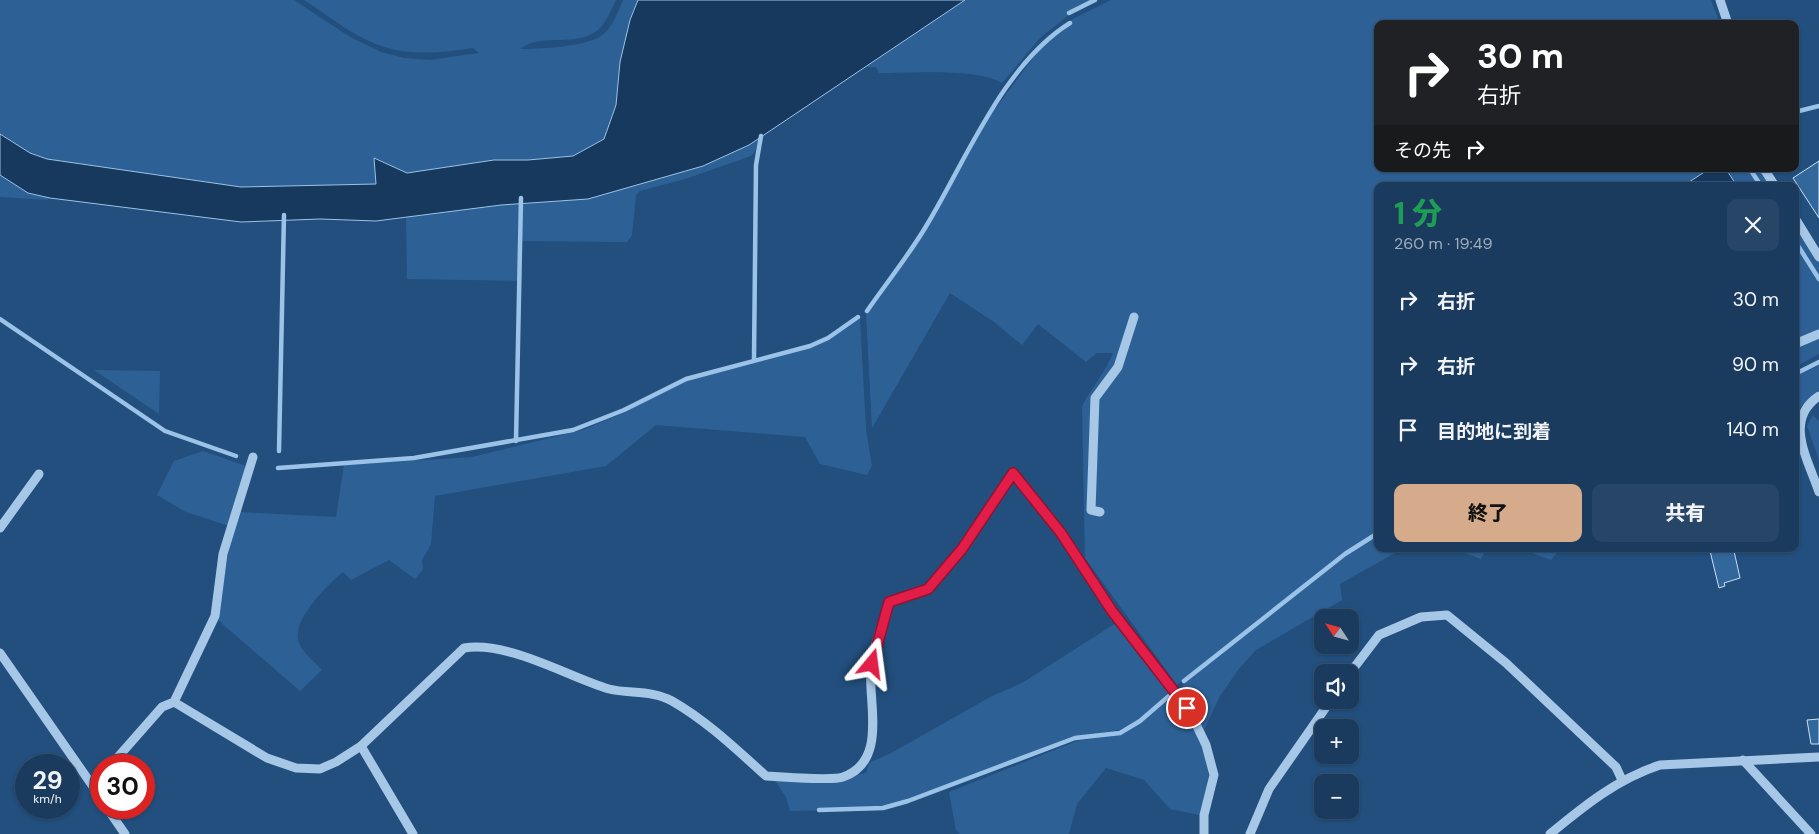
<!DOCTYPE html>
<html lang="ja">
<meta charset="utf-8">
<style>
:root{--surface:#1a3b5e;--page:#274667;--text:#f1f3f6;--muted:#9fadbc;--line:#385573;--accent:#d6ab8b}
body{margin:0;font-family:"DM Sans","Noto Sans JP",sans-serif;background:var(--page);color:var(--text);height:100vh;display:flex;flex-direction:column;font-size:19px;white-space:nowrap}
*{box-sizing:border-box;margin:0}
p{font-size:16px;color:var(--muted)}
.icon{flex:none;width:28px;height:28px;fill:none;stroke:currentColor;stroke-width:2;stroke-linecap:round;stroke-linejoin:round}
.map{position:relative;flex:1;overflow:hidden}
.panel{position:absolute;left:1374px;top:182px;width:425px;height:370px;display:flex;flex-direction:column;background:var(--surface);border-radius:10px;box-shadow:0 1px 4px #0004,0 0 0 1px var(--line)}
.panel>*{flex:none}
.hud{position:absolute;left:1374px;top:20px;width:425px;height:152px;border-radius:10px;box-shadow:0 1px 4px #0004,0 0 0 1px var(--line);background:#202124;color:#fff;overflow:hidden}
.needle{width:32px;rotate:306deg}
.controls{position:absolute;left:1314px;top:609px;display:grid;gap:10px}
.controls a{display:grid;place-items:center;width:45px;height:45px;border-radius:10px;background:var(--surface);box-shadow:0 1px 4px #0004,0 0 0 1px var(--line);font-size:25px}
.speed{position:absolute;left:15px;top:754px;display:flex;gap:10px;font-size:25px;font-weight:700;text-align:center}
.speed>*{display:grid;place-content:center;width:65px;height:65px;border-radius:50%;background:var(--surface);box-shadow:0 1px 4px #0004,0 0 0 1px var(--line);line-height:1}
.speed small{font-size:12px;font-weight:400}
.speed .limit{border:8px solid #d22;background:#fff;color:#111}
.pin{position:absolute;display:grid;place-items:center;width:42px;height:42px;color:#fff;margin:-21px;border:2px solid #fff;border-radius:50%;box-shadow:0 1px 5px #0007}
.me{position:absolute;width:55px;margin:-28px;rotate:16deg;stroke-linejoin:round;filter:drop-shadow(0 0 4px #0008)}
.turn{display:flex;align-items:center;gap:18px;height:105px;padding:0 20px;font-size:22px}
.turn .icon{width:65px;height:65px;stroke-width:2.5}
.turn b{display:block;font-size:35px;line-height:42px}
.then{display:flex;align-items:center;height:48px;padding:0 20px;background:#0003;gap:10px;font-size:19px}
.round{display:grid;place-items:center;flex:none;width:52px;height:52px;border-radius:10px;background:var(--page)}
.summary{display:flex;align-items:center;justify-content:space-between;height:85px;padding:0 20px}
h1{font-size:30px;font-weight:800;line-height:38px;color:#1e9e55}
.action{display:flex;gap:10px;margin-top:auto;padding:10px 20px}
.action a{flex:1;height:58px;border-radius:10px;background:var(--accent);color:#111;font-size:20px;font-weight:800;line-height:58px;text-align:center}
.action a+a{background:var(--page);color:var(--text)}
ul{padding:0;list-style:none}
li{display:flex;align-items:center;gap:15px;height:65px;padding:0 20px}
li div{flex:1}
li b{display:block;font-size:19px}
li em{font-style:normal}
.map>svg:first-child{display:block}
.green{fill:#2d6196}
.water{fill:#18395e;stroke:#9bc2e7}
.lines{fill:none;stroke-linecap:round;stroke-linejoin:round}
.stream{stroke:#9bc2e7;stroke-width:4.5}
.building{fill:#32679b;stroke:#cbe0f5}
.minor{stroke:#a7c7e6;stroke-width:9}
.route-casing{stroke:#92132f;stroke-width:12}
.route{stroke:#e11d48;stroke-width:9}
</style>
<div class="map">
<svg width="1819" height="834" viewBox="0 0 1819 834">
<rect width="100%" height="100%" fill="#224f7e"/>
<!-- green -->
<g class="green">
<path d="M 0,0 L 294,0 L 350,37 L 381,52 L 404,58 L 430,60 L 479,53 L 473,48 C 445,52 416,56 388,48 C 358,40 330,17 304,0 L 616,0 C 611,10 606,23 598,30 C 576,48 540,32 520,49 C 539,49 585,47 601,36 C 612,29 618,12 623,0 L 638,0 L 630,20 L 620,62 L 616,105 L 604,139 L 573,156 L 528,160 L 494,160 L 407,173 L 375,158 L 376,184 L 241,187 L 47,159 L 30,153 L 0,134 Z"/>
<path d="M 965,0 L 1095,0 L 1069,13 L 1069,15 L 1041,37 L 1002,83 C 980,68 908,73 879,73 L 876,67 L 866,67 Z"/>
<path d="M 1111,0 L 1711,0 L 1720,24 L 1378,24 L 1378,169 L 1759,169 L 1771,186 L 1378,186 L 1377,531 L 1354,546 L 1177,685 L 1085,558 L 1082,406 C 1092,387 1105,373 1113,353 L 1097,353 L 1086,362 L 1038,324 L 1022,345 L 994,322 L 950,293 L 872,428 L 866,314 L 928,227 L 989,117 L 1043,45 L 1072,24 L 1071,20 Z"/>
<path d="M 759,138 L 755,152 L 751,156 L 685,179 L 640,191 L 636,195 L 632,235 L 627,242 L 520,241 L 518,281 L 407,279 L 406,217 L 501,205 L 588,199 L 703,166 Z"/>
<path d="M 0,175 L 28,193 L 50,198 L 47,200 L 0,197 Z"/>
<path d="M 1795,224 L 1819,261 L 1819,354 L 1795,367 Z"/>
<path d="M 860,318 L 866,430 L 872,466 L 867,475 L 820,464 L 805,437 L 656,425 L 606,466 L 435,496 L 431,544 L 422,560 L 423,569 L 415,579 L 389,560 L 351,580 L 343,572 C 328,585 294,617 298,639 C 300,651 314,661 322,670 L 300,691 L 219,621 L 218,615 L 229,548 L 239,512 L 336,517 L 344,465 L 472,457 L 583,430 L 626,412 L 681,382 L 822,342 Z"/>
<path d="M 1819,365 L 1819,390 L 1795,412 L 1795,377 Z"/>
<path d="M 94,370 L 160,371 L 159,414 Z"/>
<path d="M 1813,415 L 1819,421 L 1819,460 L 1807,426 Z"/>
<path d="M 203,451 L 246,466 L 229,526 L 186,512 L 157,495 L 174,461 Z"/>
<path d="M 1377,536 L 1378,549 L 1402,549 L 1340,584 L 1342,600 L 1256,650 L 1238,670 L 1220,696 L 1204,730 L 1182,686 L 1241,637 L 1357,548 Z"/>
<path d="M 1454,549 L 1486,549 L 1481,559 Z"/>
<path d="M 1521,549 L 1560,549 L 1551,560 Z"/>
<path d="M 1116,623 L 1170,691 L 1140,719 L 1119,730 L 1068,739 L 932,794 L 872,809 L 790,811 L 786,797 L 775,781 L 830,780 L 866,773 L 869,763 L 893,752 L 992,696 L 1022,683 Z"/>
<path d="M 1173,695 C 1190,723 1213,754 1208,789 C 1207,798 1201,806 1200,815 L 1170,809 L 1144,780 L 1106,768 L 1077,804 L 1069,834 L 960,834 L 956,830 L 949,792 L 1077,741 L 1118,735 L 1144,720 Z"/>
</g>
<!-- water -->
<g class="water">
<path d="M 638,0 L 965,0 L 749,145 L 703,166 L 588,199 L 501,205 L 376,221 L 320,219 L 241,222 L 50,198 L 28,193 L 0,175 L 0,134 L 30,153 L 47,159 L 241,187 L 376,184 L 374,158 L 407,173 L 494,160 L 528,160 L 573,156 L 604,139 L 616,105 L 620,62 L 630,20 Z"/>
<path d="M 1709,169 L 1726,169 L 1737,186 L 1683,186 Z"/>
</g>
<g class="lines">
<!-- stream -->
<g class="stream">
<path d="M 1069,13 L 1095,0"/>
<path d="M 1795,112 L 1819,106"/>
<path d="M 1750,169 L 1761,186"/>
<path d="M 1795,241 L 1819,279"/>
<path d="M 867,311 C 887,282 910,254 928,223 C 967,158 1004,64 1070,23"/>
<path d="M 0,319 L 165,431 L 236,456"/>
<path d="M 754,359 L 756,165 L 761,136"/>
<path d="M 1795,374 L 1819,362"/>
<path d="M 516,441 L 521,198"/>
<path d="M 279,451 L 284,215"/>
<path d="M 278,468 L 414,458 L 573,430 L 624,410 L 686,379 L 810,346 L 828,338 L 858,317"/>
<path d="M 1184,681 L 1345,554 L 1378,533"/>
<path d="M 819,810 L 883,808 L 908,801 L 1075,738 L 1120,733 L 1140,721 L 1170,695"/>
</g>
</g>
<!-- building -->
<g class="building">
<path d="M 1819,161 L 1819,218 L 1793,178 Z"/>
<path d="M 1719,549 L 1729,549 L 1730,553 L 1734,551 L 1740,578 L 1724,583 L 1725,586 L 1719,588 L 1710,551 Z"/>
<path d="M 1819,719 L 1819,744 L 1811,744 L 1807,720 Z"/>
</g>
<g class="lines">
<!-- minor -->
<g class="minor">
<path d="M 1720,0 L 1728,24"/>
<path d="M 1764,169 L 1775,186"/>
<path d="M 1795,218 L 1819,257"/>
<path d="M 1795,344 L 1819,334"/>
<path d="M 1819,396 C 1783,420 1808,459 1819,492"/>
<path d="M 1100,512 L 1091,510 L 1095,398 L 1118,367 L 1134,317"/>
<path d="M 0,528 L 39,474"/>
<path d="M 0,653 L 101,798"/>
<path d="M 1350,673 L 1379,635 L 1421,617 L 1447,615 L 1506,663 L 1616,767 L 1622,780"/>
<path d="M 174,702 L 267,758 L 296,768 L 320,769 L 336,762 L 361,746 L 464,648 C 509,641 566,676 609,689 C 629,694 652,690 672,701 C 707,721 737,750 766,776 C 781,777 832,781 843,777 C 889,761 867,701 871,664 C 874,644 884,622 889,602 L 928,589 L 962,549 L 1013,473 L 1061,533 L 1112,611 L 1179,696 L 1194,720 L 1206,745 L 1214,775 L 1204,815 L 1204,834"/>
<path d="M 361,746 L 413,834"/>
<path d="M 1743,760 L 1811,834"/>
<path d="M 111,765 L 162,707 L 174,702 L 215,616 L 223,554 L 253,457"/>
<path d="M 93,786 L 101,776"/>
<path d="M 107,808 L 125,834"/>
<path d="M 1250,834 L 1269,789 L 1331,700"/>
<path d="M 1550,834 C 1584,806 1617,779 1660,765 L 1819,757"/>
</g>
</g>
<g class="lines">
<defs>
<path id="route" d="M 872,664 L 889,602 L 928,589 L 962,549 L 1013,473 L 1061,533 L 1112,611 L 1187,708"/>
</defs>
<!-- route casing -->
<use href="#route" class="route-casing"/>
<!-- route -->
<use href="#route" class="route"/>
</g>
</svg>
<div class="controls">
<a><svg class="needle" viewBox="-14 -14 28 28"><path d="M0-13l5 13h-10z" fill="#e53935"/><path d="M0 13l5-13h-10z" fill="#9fadbc"/></svg></a>
<a><svg class="icon" aria-label="sound" viewBox="0 0 24 24"><path d="M4 9h4l5-4v14l-5-4H4zM17 9q2 3 0 6"/></svg></a>
<a>+</a>
<a>−</a>
</div>
<div class="speed"><div>29<small>km/h</small></div><div class="limit">30</div></div>
<div class="pin" style="left:1187px;top:708px;background:#d93025"><svg class="icon" aria-label="arrive" viewBox="0 0 24 24"><path d="M6 21V4h12l-3 4 3 4H6"/></svg></div>
<svg class="me" style="left:872px;top:664px" viewBox="-20 -20 40 40"><path d="M0-17L14 15 0 8-14 15z" fill="#e11d48" stroke="#fff" stroke-width="4"/></svg>
<div class="hud">
<div class="turn"><svg class="icon" aria-label="right" viewBox="0 0 24 24"><path d="M7 20v-9h11M14 6l5 5-5 5"/></svg><div><b>30 m</b>右折</div></div>
<div class="then">その先<svg class="icon" aria-label="right" viewBox="0 0 24 24"><path d="M7 20v-9h11M14 6l5 5-5 5"/></svg></div>
</div>
<section class="panel">
<div class="summary"><div><h1>1 分</h1><p>260 m · 19:49</p></div><a class="round"><svg class="icon" aria-label="close" viewBox="0 0 24 24"><path d="M6 6l12 12M18 6L6 18"/></svg></a></div>
<ul>
<li><svg class="icon" aria-label="right" viewBox="0 0 24 24"><path d="M7 20v-9h11M14 6l5 5-5 5"/></svg><div><b>右折</b></div><em>30 m</em></li>
<li><svg class="icon" aria-label="right" viewBox="0 0 24 24"><path d="M7 20v-9h11M14 6l5 5-5 5"/></svg><div><b>右折</b></div><em>90 m</em></li>
<li><svg class="icon" aria-label="arrive" viewBox="0 0 24 24"><path d="M6 21V4h12l-3 4 3 4H6"/></svg><div><b>目的地に到着</b></div><em>140 m</em></li>
</ul>
<div class="action"><a>終了</a><a>共有</a></div>
</section>
</div>
